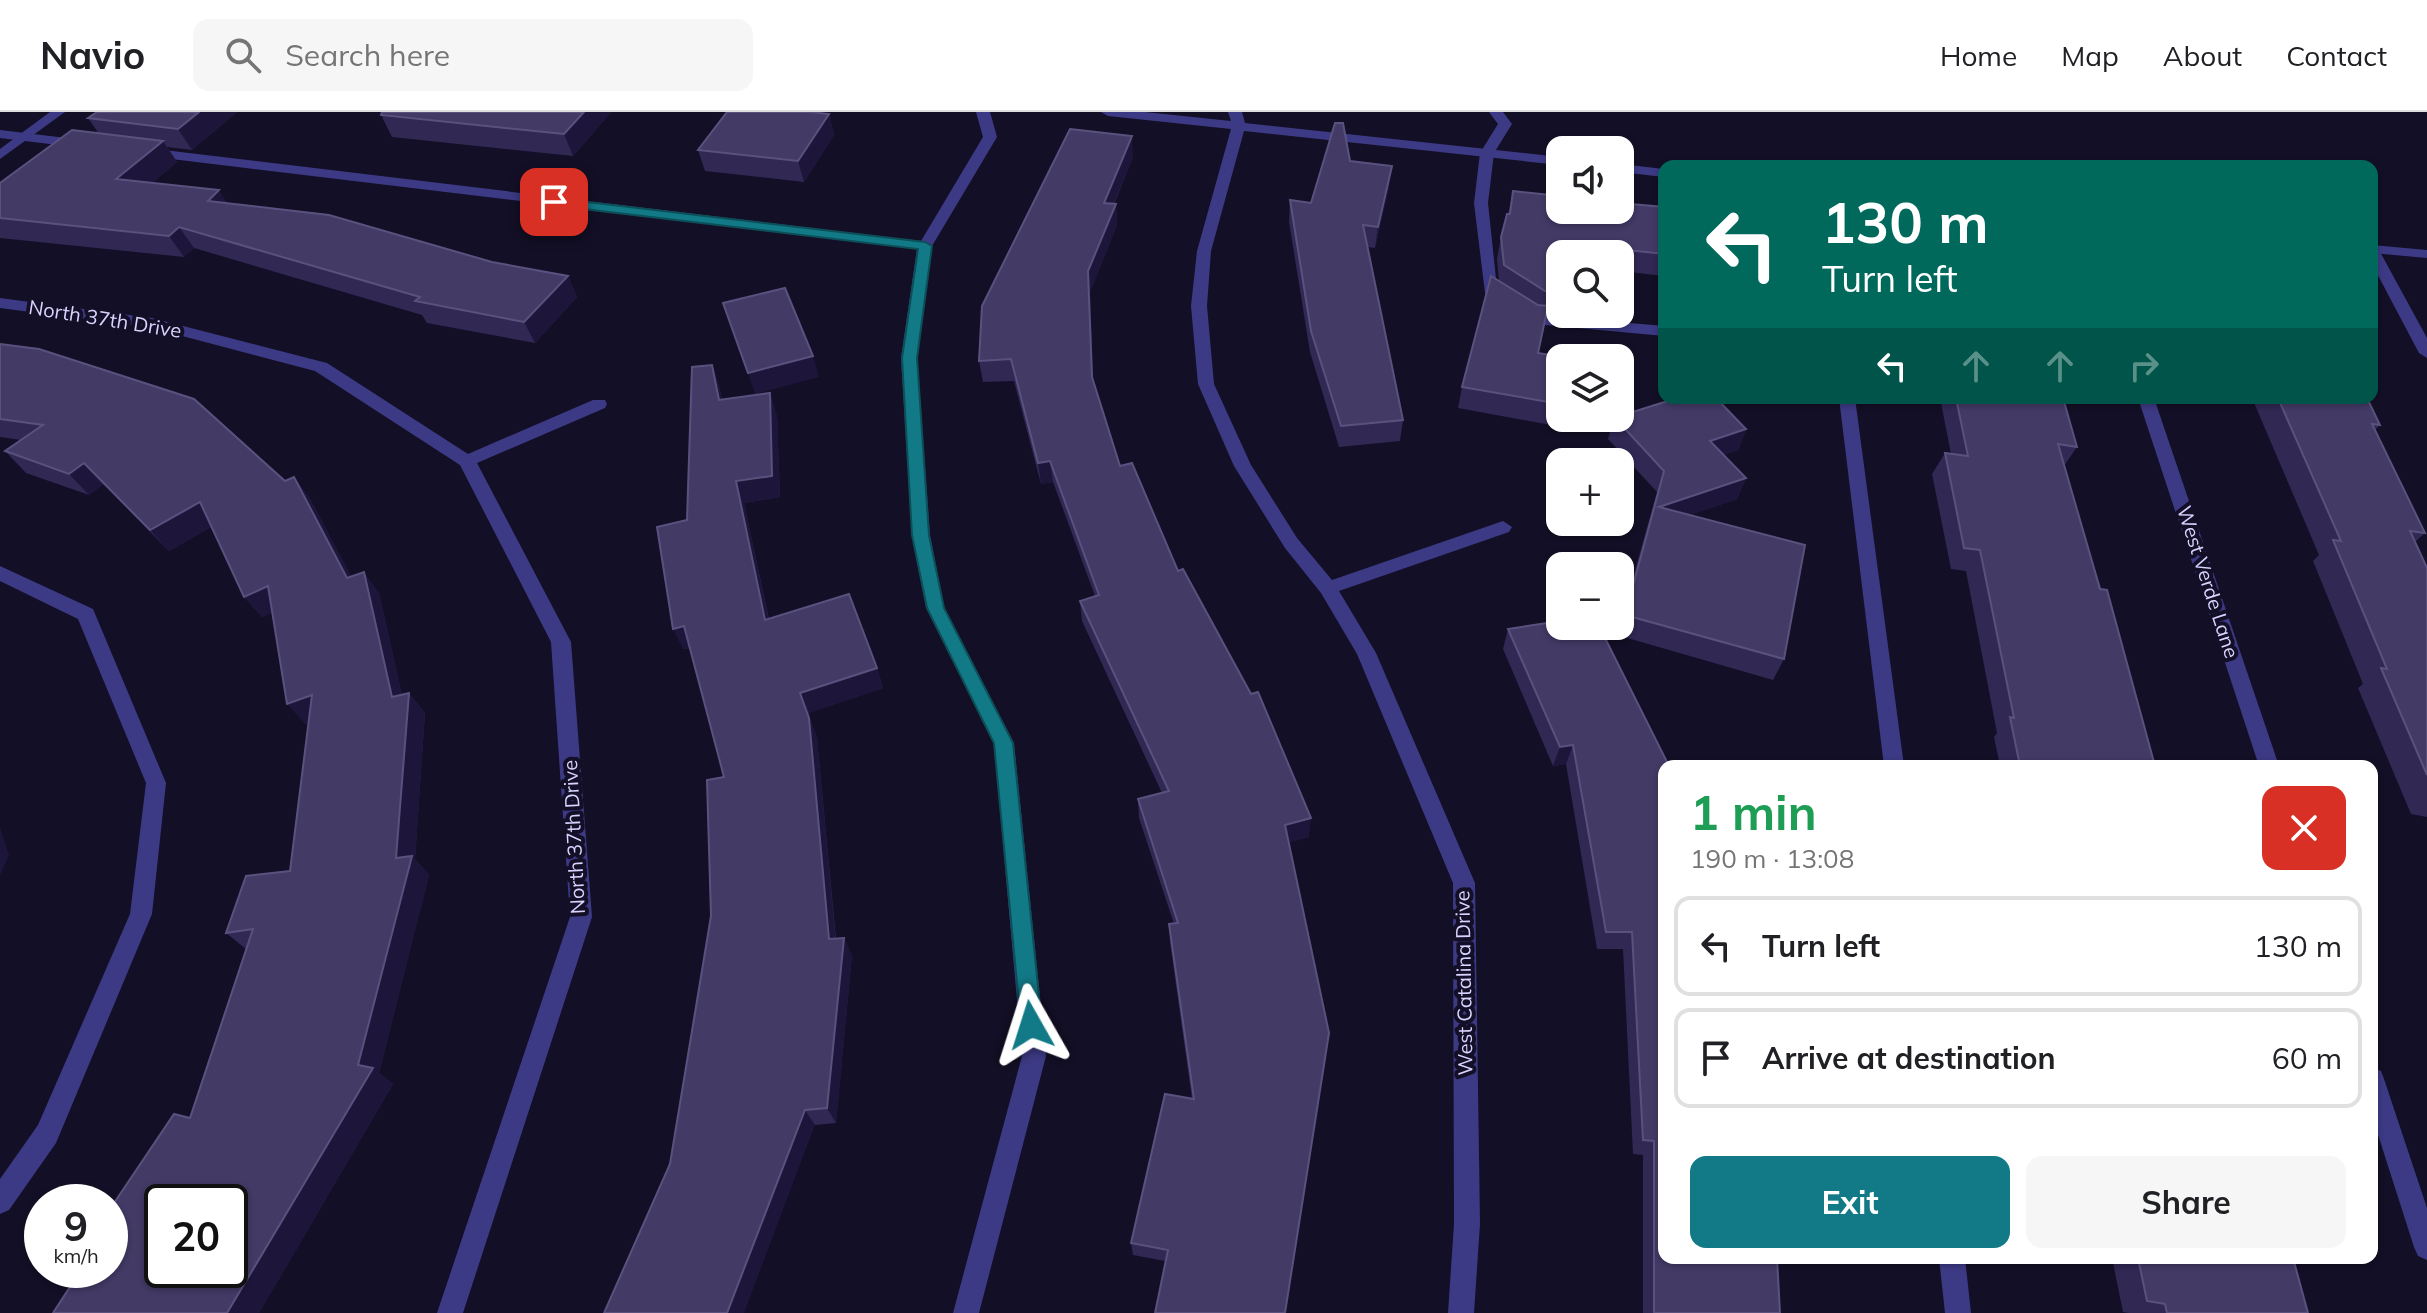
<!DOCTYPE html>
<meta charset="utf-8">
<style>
:root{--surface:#fff;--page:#f6f6f6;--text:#202124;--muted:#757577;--line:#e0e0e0;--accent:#127987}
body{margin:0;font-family:Mulish,sans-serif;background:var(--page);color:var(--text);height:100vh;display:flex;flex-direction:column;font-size:30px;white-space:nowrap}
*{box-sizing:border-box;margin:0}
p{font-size:26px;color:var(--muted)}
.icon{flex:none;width:44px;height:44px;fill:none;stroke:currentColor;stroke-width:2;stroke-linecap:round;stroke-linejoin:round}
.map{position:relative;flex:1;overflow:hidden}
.side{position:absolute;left:1658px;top:648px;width:720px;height:504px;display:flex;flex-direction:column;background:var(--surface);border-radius:16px;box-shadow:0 2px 6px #0004}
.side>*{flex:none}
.top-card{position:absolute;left:1658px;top:48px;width:720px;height:244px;border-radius:16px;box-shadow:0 2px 6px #0004;background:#00695c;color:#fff;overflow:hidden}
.controls{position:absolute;left:1546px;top:24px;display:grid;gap:16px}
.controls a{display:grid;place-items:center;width:88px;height:88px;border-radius:16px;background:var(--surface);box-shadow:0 2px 6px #0004;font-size:40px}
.speed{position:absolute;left:24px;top:1072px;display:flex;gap:16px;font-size:40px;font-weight:700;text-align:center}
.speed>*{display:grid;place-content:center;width:104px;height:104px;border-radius:50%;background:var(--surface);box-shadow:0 2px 6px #0004;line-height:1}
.speed small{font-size:20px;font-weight:400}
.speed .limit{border:4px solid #111;border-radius:12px;background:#fff;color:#111}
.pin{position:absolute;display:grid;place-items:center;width:68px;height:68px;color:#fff;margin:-34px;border-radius:16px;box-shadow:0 4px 12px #0006}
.me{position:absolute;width:88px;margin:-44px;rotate:354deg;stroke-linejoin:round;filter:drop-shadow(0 0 6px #0008)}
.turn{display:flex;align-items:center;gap:28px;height:168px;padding:0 32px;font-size:36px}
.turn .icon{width:104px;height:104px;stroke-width:2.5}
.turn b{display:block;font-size:56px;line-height:68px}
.lanes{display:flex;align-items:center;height:76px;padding:0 32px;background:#0003;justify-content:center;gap:40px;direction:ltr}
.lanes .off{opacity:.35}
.round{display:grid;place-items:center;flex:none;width:84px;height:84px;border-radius:16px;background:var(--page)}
.overview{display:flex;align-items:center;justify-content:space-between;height:136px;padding:0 32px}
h1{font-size:48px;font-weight:700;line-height:60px;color:#1e9e55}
.action{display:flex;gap:16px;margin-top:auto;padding:16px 32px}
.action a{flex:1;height:92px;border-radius:16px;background:var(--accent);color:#fff;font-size:32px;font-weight:700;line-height:92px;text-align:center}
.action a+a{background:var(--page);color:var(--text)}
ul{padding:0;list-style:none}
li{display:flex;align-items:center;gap:24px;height:100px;margin:0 16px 12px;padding:0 16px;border:4px solid var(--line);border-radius:16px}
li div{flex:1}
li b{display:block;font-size:30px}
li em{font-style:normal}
header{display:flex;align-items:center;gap:48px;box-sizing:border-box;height:112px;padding:0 40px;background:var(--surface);border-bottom:2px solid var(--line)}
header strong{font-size:38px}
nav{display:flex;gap:44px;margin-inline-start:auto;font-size:28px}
.search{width:560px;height:72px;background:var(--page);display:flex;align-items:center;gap:20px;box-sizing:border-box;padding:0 28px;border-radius:16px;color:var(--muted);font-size:30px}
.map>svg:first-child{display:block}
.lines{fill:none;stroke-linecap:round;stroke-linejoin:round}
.lane{fill:#3d3a85;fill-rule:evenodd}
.street{fill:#3d3a85;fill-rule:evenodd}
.wall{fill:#312854}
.shaded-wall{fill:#1d163a}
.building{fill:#433a66;stroke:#5a527e;stroke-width:2;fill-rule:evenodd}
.route{fill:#127987;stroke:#0c4f58;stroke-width:2}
.labels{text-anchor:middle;stroke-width:8;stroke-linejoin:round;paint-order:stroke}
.street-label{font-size:20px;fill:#d9d4ff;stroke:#130f26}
</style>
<header>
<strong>Navio</strong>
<div class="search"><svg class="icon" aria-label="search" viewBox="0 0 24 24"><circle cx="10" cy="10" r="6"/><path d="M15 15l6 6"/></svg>Search here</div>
<nav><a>Home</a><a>Map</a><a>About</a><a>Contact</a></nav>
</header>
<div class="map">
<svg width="2427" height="1201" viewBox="0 0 2427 1201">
<rect width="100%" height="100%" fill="#130f26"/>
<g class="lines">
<!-- lane -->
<g class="lane">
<path d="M 976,0 L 990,0 L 997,25 L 932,134 L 917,246 L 930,423 L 944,496 L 1014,631 L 1046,944 L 979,1201 L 953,1201 L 1022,944 L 994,631 L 926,496 L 912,423 L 901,246 L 917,137 L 147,44 L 140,40 L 147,36 L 921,129 L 983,25 Z"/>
<path d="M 1489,0 L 1503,0 L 1512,12 L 1494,41 L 1488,91 L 1497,176 L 1539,203 L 1664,214 L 1664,224 L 1535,212 L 1485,181 L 1474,91 L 1480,41 L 1498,12 Z"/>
<path d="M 0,18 L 83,28 L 90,32 L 83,36 L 0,26 Z"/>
<path d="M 2372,134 L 2379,138 L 2427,226 L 2427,246 L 2419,241 L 2372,152 Z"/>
<path d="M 1839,286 L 1855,286 L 1904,654 L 1884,654 Z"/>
<path d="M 0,454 L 93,497 L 166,671 L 152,802 L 56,1031 L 9,1098 L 0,1102 L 0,1067 L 38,1013 L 130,802 L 146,671 L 78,507 L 0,469 Z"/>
<path d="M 1939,1146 L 1965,1146 L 1971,1201 L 1945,1201 Z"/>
</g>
<!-- street -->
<g class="street">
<path d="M 50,0 L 65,0 L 0,47 L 0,37 Z"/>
<path d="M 1101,0 L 1145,0 L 1231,9 L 1228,0 L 1242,0 L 1245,11 L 1560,45 L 1560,53 L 1244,19 L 1211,139 L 1207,194 L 1214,272 L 1251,353 L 1297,426 L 1332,468 L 1503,409 L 1512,415 L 1509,420 L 1339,479 L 1376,541 L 1475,771 L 1480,1112 L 1474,1201 L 1448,1201 L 1454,1112 L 1453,771 L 1357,542 L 1321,481 L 1285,436 L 1234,354 L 1198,272 L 1191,194 L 1197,139 L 1231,17 L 1108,4 Z"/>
<path d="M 1620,52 L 1664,57 L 1664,65 L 1620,60 Z"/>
<path d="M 2372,133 L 2427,138 L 2427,146 L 2372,141 Z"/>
<path d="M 0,186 L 152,206 L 327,251 L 468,342 L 593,288 L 605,288 L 607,292 L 605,296 L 477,351 L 571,530 L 592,805 L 463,1201 L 437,1201 L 570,805 L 551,530 L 460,353 L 315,259 L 152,216 L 0,196 Z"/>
<path d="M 2138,286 L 2154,286 L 2279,654 L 2259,654 Z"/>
<path d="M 2372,955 L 2381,959 L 2384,967 L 2427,1096 L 2427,1148 L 2418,1144 L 2414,1135 L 2372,1004 Z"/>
</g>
</g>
<!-- wall -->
<g class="wall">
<path d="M 97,0 L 237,0 L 192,38 L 167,35 L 177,50 L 152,71 L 227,91 L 492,150 L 568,164 L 577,185 L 535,231 L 427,211 L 422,203 L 194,136 L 184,145 L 0,126 L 0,71 L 99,22 L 88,6 Z"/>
<path d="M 611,0 L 573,44 L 392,25 L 381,3 Z"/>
<path d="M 829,2 L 834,23 L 804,70 L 705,59 L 698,38 Z"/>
<path d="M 1133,45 L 1114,92 L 1116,92 L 1117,113 L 1090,180 L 1093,269 L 1120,354 L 1178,459 L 1309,725 L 1289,730 L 1165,1149 L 1133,1143 L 1131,1131 L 1192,987 L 1170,830 L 1169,812 L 1174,812 L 1139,706 L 1138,687 L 1162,681 L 1082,509 L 1080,489 L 1095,484 L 1053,370 L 1041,372 L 1014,269 L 983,270 L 979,249 Z"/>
<path d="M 1350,49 L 1389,75 L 1375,136 L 1368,135 L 1403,308 L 1400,329 L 1339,335 L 1310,240 L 1289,110 L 1290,88 L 1311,91 Z"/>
<path d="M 1513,79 L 1664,95 L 1664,164 L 1620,159 L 1620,142 L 1560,142 L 1560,152 L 1557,152 L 1538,241 L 1560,246 L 1560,306 L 1587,306 L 1584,319 L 1458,296 L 1462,275 L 1499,169 L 1497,147 L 1501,125 L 1508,102 Z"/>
<path d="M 0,232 L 285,369 L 294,365 L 310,387 L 351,464 L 379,481 L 402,583 L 409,581 L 425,601 L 415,747 L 429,763 L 379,961 L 393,972 L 259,1201 L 53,1201 L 190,1006 L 246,837 L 226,821 L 290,759 L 309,610 L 305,612 L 273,500 L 262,505 L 244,485 L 211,415 L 169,439 L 103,372 L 89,383 L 26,361 L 5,339 L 21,328 L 0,325 Z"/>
<path d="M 712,253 L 719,274 L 722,288 L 777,303 L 780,385 L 744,391 L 769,507 L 877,556 L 883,576 L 808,601 L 817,626 L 836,827 L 852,843 L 836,1011 L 815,1013 L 670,1052 L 711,804 L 724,665 L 690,536 L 683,537 Z"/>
<path d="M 1943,286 L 2063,286 L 2077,335 L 2064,354 L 2155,654 L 2000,654 L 1994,625 L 1997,621 L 1966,459 L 1951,457 L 1932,362 L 1945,341 L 1951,342 L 1941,291 Z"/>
<path d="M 2252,286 L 2367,286 L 2380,313 L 2375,318 L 2425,421 L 2415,430 L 2427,456 L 2427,705 L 2411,702 L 2358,576 L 2363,572 L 2313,449 L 2319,443 Z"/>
<path d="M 1614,306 L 1746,317 L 1738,338 L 1723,343 L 1746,366 L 1737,387 L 1690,403 L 1784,547 L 1773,568 L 1617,523 L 1657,380 L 1608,327 Z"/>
<path d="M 1560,509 L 1780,1201 L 1643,1201 L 1643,1043 L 1633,1042 L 1623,837 L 1597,837 L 1566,652 L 1553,654 L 1503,537 L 1508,517 Z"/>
<path d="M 2112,1146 L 2293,1146 L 2308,1201 L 2129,1201 L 2123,1200 Z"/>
</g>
<!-- shaded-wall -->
<g class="shaded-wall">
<path d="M 199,0 L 237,0 L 192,38 L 178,17 Z"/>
<path d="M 584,0 L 611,0 L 573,44 L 564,22 Z"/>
<path d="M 829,2 L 834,23 L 804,70 L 798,49 Z"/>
<path d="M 1132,24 L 1133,45 L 1105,112 L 1104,91 Z"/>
<path d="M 163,29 L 177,50 L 131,89 L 116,67 Z"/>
<path d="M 1392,54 L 1389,75 L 1375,136 L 1378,115 Z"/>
<path d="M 219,78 L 233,100 L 208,89 Z"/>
<path d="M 1116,92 L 1117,113 L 1090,180 L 1094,286 L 1088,159 Z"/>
<path d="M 179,115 L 194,136 L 184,145 L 169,124 Z"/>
<path d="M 568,164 L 577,185 L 535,231 L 524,210 Z"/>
<path d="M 813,244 L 819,265 L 755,282 L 748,261 Z"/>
<path d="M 712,253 L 719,274 L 727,310 L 719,288 Z"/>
<path d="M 770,281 L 777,303 L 780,385 L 744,391 L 773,528 L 765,508 L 736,369 Z"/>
<path d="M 1746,317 L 1738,338 L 1702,350 L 1710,329 Z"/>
<path d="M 1050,349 L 1053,370 L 1041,372 L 1038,351 Z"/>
<path d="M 84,351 L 103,372 L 89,383 L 69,362 Z"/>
<path d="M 294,365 L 310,387 L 363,486 L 347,466 Z"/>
<path d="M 1746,366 L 1737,387 L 1651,416 L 1659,395 Z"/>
<path d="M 200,390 L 218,411 L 169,439 L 150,418 Z"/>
<path d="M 364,460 L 379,481 L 407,605 L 409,581 L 425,601 L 415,747 L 429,763 L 379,961 L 393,972 L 259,1201 L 227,1201 L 358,953 L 396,746 L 392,585 Z"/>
<path d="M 268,474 L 286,495 L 262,505 L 244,485 Z"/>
<path d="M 684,514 L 694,535 L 683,537 L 673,517 Z"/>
<path d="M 877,556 L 883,576 L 808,601 L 817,626 L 837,844 L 829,827 L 800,581 Z"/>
<path d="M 312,583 L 330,603 L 305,612 L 287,592 Z"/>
<path d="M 1573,633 L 1566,652 L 1553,654 L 1560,635 Z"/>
<path d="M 1311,706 L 1309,725 L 1284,732 L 1285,713 Z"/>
<path d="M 0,715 L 9,743 L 0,764 Z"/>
<path d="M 844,826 L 852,843 L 836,1011 L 827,996 Z"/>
<path d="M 805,998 L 815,1013 L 744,1201 L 727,1201 Z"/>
</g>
<!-- building -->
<g class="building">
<path d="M 97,0 L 199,0 L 178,17 L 88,6 Z"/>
<path d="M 382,0 L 584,0 L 564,22 L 381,3 Z"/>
<path d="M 727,0 L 811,0 L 829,2 L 798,49 L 698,38 Z"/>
<path d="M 1335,11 L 1343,11 L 1350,49 L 1392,54 L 1378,115 L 1363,113 L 1403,308 L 1341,314 L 1311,219 L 1290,88 L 1311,91 Z"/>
<path d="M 1070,17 L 1132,24 L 1104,91 L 1116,92 L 1088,159 L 1092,265 L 1120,354 L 1132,351 L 1178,459 L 1183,457 L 1251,582 L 1258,580 L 1311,706 L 1285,713 L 1329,921 L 1285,1201 L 1155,1201 L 1168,1138 L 1131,1131 L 1165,982 L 1194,987 L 1169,812 L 1178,811 L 1138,687 L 1169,679 L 1080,489 L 1099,483 L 1050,349 L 1038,351 L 1011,247 L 979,249 L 982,194 Z"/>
<path d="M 72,18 L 163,29 L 116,67 L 219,78 L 208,89 L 329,103 L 492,150 L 568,164 L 524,210 L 415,189 L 420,185 L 179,115 L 169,124 L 0,106 L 0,71 Z"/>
<path d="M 1513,79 L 1560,84 L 1560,98 L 1620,98 L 1620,91 L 1664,95 L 1664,142 L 1562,131 L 1551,179 L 1545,179 L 1504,153 L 1501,125 L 1507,102 L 1510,102 Z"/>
<path d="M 1491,164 L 1538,193 L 1548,194 L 1538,241 L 1568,246 L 1560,246 L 1560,292 L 1462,275 Z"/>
<path d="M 785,176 L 813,244 L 748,261 L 723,191 Z"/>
<path d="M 0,232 L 39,237 L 194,287 L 285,369 L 294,365 L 347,466 L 364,460 L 392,585 L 409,581 L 396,746 L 412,744 L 358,953 L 373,956 L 227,1201 L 53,1201 L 81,1158 L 110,1158 L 110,1097 L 174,1002 L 190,1006 L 253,817 L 226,821 L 246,764 L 290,759 L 312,583 L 287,592 L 268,474 L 244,485 L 200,390 L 150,418 L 84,351 L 69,362 L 5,339 L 43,313 L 0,307 ZM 162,1090 L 230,1090 L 230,1158 L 162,1158 Z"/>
<path d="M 712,253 L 719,288 L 770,281 L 772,364 L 736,369 L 765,508 L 849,482 L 877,556 L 800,581 L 809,606 L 829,827 L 844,826 L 827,996 L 805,998 L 727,1201 L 604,1201 L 670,1052 L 711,804 L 707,668 L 724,665 L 684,514 L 673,517 L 657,415 L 687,408 L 692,255 Z"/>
<path d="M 1677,286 L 1716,286 L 1746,317 L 1710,329 L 1746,366 L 1659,395 L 1805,433 L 1784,547 L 1625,503 L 1664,359 L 1615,306 L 1620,306 L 1620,304 Z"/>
<path d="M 1956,286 L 2063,286 L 2077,335 L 2058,332 L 2100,477 L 2107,478 L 2155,654 L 2020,654 L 2010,605 L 2014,606 L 1980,438 L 1964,436 L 1945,341 L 1968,344 Z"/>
<path d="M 2278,286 L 2367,286 L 2380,313 L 2372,312 L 2425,421 L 2410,419 L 2427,456 L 2427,663 L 2381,556 L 2387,557 L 2333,428 L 2341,429 Z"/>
<path d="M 1560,509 L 1560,514 L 1599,514 L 1669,654 L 1664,654 L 1664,1146 L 1777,1146 L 1780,1201 L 1654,1201 L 1654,1029 L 1643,1028 L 1632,820 L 1606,820 L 1573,633 L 1560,635 L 1508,517 Z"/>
<path d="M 2138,1146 L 2293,1146 L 2308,1201 L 2167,1201 L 2165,1192 L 2147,1189 Z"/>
</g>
<!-- route -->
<path class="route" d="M 554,86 L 925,130 L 932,134 L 917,246 L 929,423 L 944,496 L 1013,631 L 1042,913 L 1039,920 L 1031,923 L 1024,920 L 1021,913 L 994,631 L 927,496 L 912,423 L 902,246 L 918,137 L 550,93 L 550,87 Z"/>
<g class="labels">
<!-- street labels -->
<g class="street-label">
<text transform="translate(105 207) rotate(9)" y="7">North 37th Drive</text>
<text transform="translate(2208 470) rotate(72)" y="7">West Verde Lane</text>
<text transform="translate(574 725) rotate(-93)" y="7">North 37th Drive</text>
<text transform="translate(1464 871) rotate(-91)" y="7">West Catalina Drive</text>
</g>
</g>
</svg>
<div class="controls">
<a><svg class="icon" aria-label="sound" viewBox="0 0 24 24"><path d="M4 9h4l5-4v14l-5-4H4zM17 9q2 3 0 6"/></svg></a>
<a><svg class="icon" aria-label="search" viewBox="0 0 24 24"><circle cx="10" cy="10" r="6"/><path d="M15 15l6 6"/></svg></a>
<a><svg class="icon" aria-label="layers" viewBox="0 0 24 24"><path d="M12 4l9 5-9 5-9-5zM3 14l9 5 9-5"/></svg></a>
<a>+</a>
<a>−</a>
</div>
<div class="speed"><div>9<small>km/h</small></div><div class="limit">20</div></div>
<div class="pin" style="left:554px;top:90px;background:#d93025"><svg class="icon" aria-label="arrive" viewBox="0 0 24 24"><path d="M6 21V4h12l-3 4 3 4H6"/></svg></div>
<svg class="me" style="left:1031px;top:913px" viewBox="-20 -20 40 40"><path d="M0-17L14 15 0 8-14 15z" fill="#127987" stroke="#fff" stroke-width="4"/></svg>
<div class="top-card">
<div class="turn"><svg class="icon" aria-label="left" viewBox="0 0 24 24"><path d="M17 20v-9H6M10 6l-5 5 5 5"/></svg><div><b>130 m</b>Turn left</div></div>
<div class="lanes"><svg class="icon" aria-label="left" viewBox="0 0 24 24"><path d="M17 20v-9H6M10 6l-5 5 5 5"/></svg><svg class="icon off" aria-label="ahead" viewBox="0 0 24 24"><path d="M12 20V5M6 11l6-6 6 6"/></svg><svg class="icon off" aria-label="ahead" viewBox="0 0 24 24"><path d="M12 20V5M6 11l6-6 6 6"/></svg><svg class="icon off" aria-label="right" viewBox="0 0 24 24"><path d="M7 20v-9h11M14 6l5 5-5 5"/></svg></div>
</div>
<section class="side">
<div class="overview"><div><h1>1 min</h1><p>190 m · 13:08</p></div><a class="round" style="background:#d93025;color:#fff"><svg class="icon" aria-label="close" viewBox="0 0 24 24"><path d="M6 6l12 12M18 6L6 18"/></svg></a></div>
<ul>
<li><svg class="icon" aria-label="left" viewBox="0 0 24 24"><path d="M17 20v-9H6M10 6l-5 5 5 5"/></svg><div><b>Turn left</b></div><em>130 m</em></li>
<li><svg class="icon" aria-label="arrive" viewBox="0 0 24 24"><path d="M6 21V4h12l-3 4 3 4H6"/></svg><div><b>Arrive at destination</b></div><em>60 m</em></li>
</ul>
<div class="action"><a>Exit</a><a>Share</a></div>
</section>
</div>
